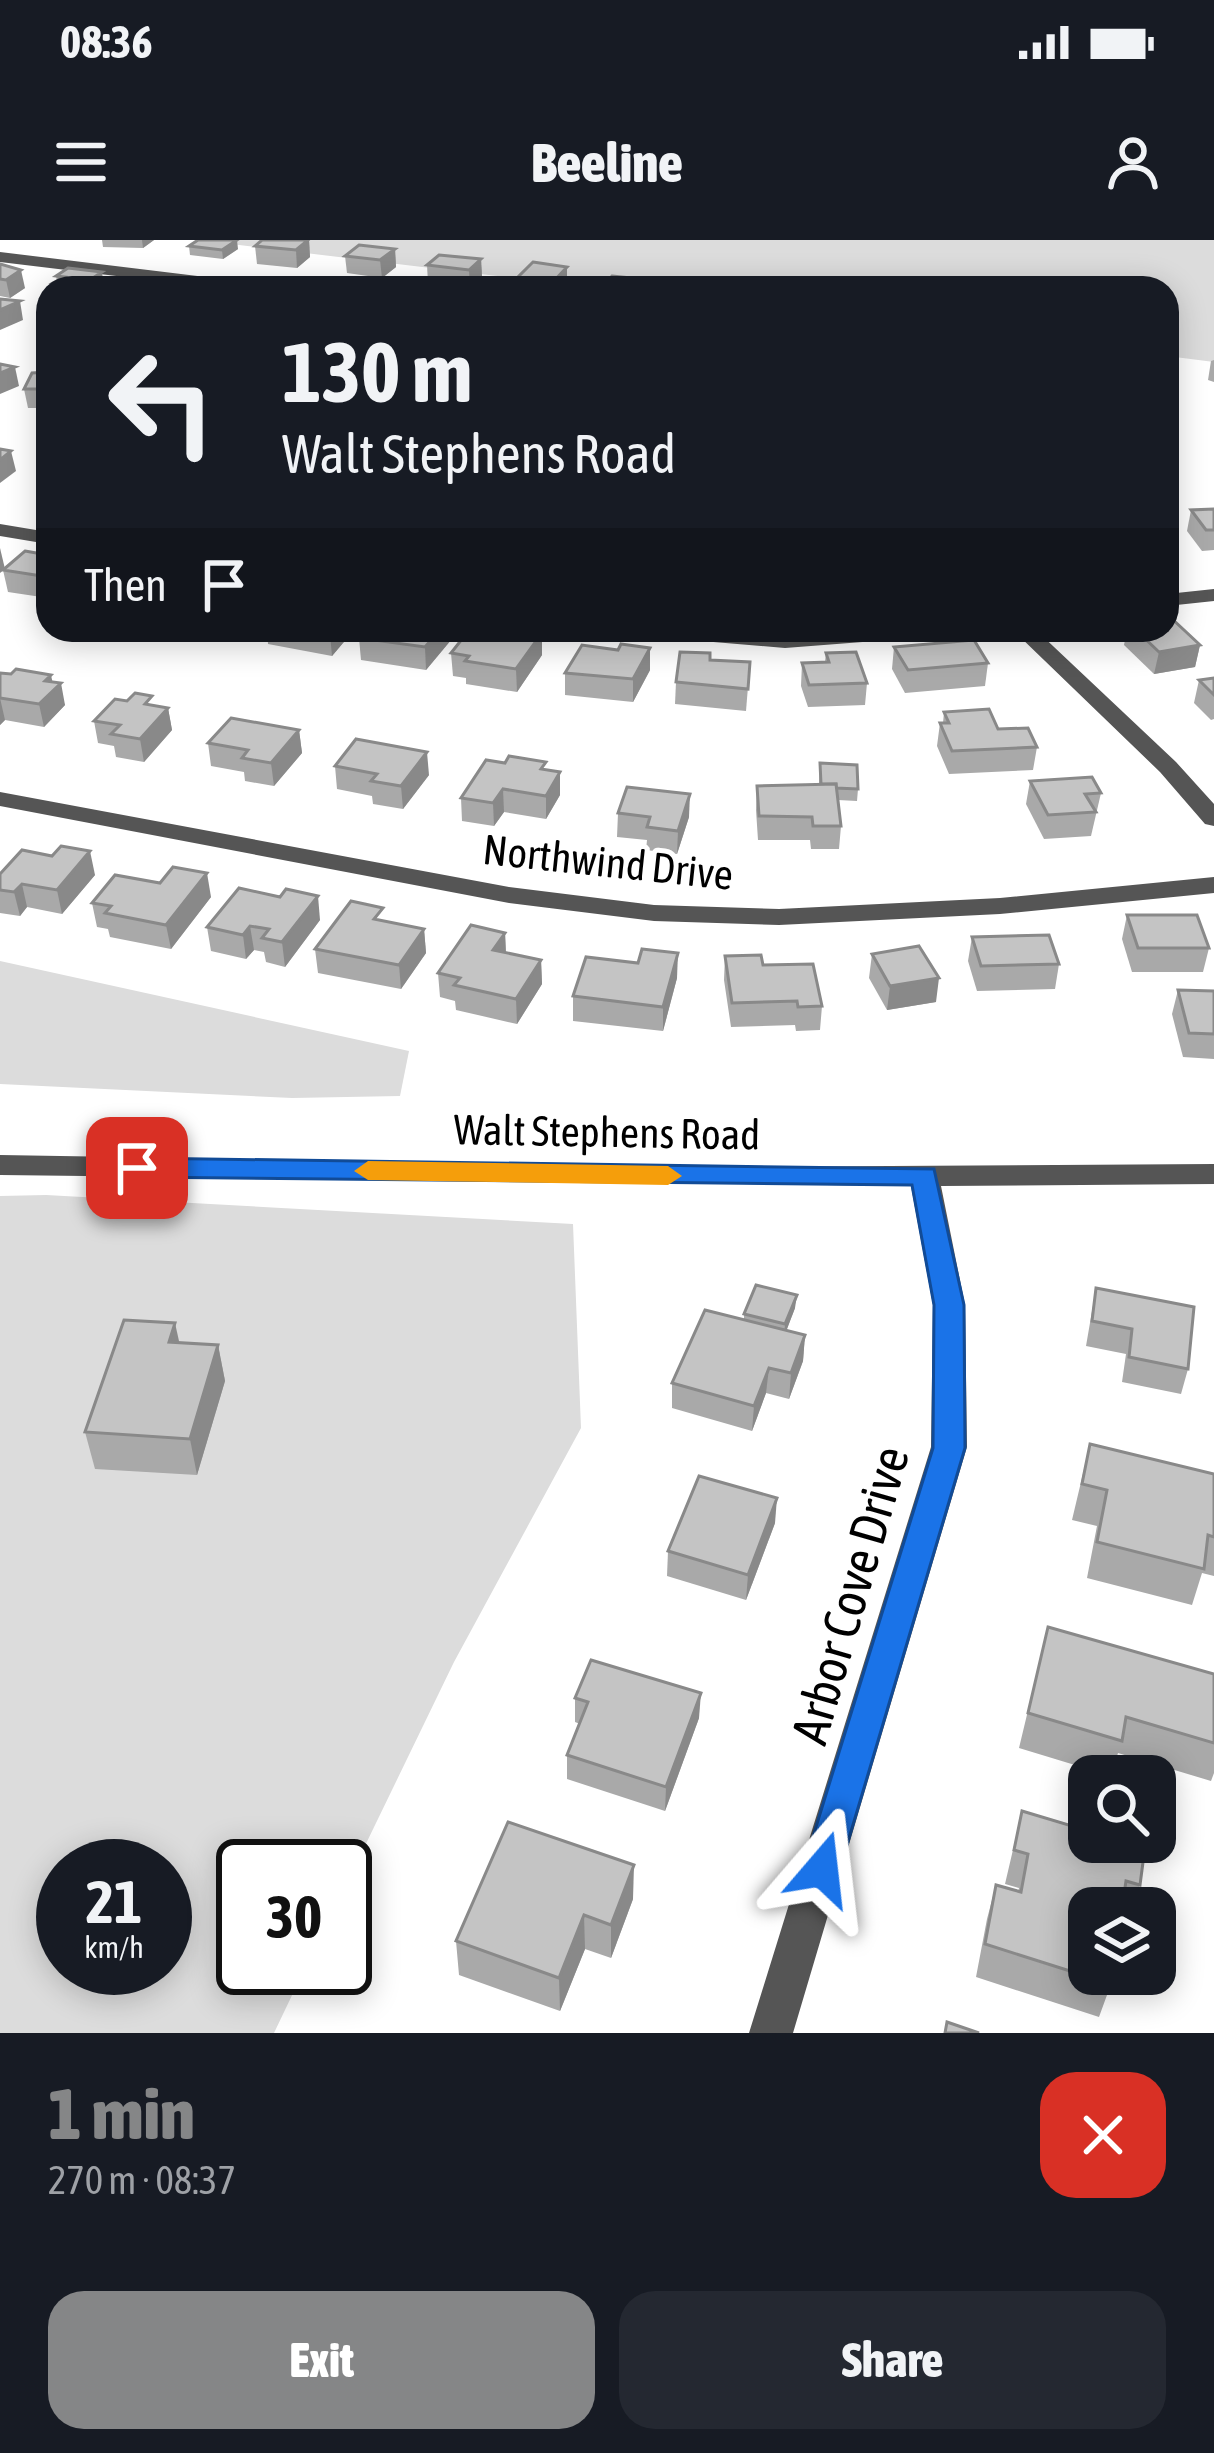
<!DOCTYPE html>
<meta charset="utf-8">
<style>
:root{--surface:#171b24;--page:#242831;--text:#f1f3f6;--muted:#9ea1a6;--accent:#858687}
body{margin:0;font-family:"Asap Condensed",sans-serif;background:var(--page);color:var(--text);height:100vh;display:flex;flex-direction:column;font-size:45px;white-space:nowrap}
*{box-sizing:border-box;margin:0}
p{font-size:39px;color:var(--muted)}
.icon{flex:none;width:66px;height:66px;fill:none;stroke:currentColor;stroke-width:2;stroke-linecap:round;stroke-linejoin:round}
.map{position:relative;height:1793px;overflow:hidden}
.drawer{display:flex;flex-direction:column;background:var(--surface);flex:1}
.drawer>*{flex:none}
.top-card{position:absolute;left:36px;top:36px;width:1143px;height:366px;border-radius:36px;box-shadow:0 6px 30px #0003;background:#171b24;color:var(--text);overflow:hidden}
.fabs{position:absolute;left:1068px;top:1515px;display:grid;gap:24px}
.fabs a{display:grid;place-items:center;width:108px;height:108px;border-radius:24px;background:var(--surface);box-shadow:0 6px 30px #0003;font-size:60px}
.speed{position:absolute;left:36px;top:1599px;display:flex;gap:24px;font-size:60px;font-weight:700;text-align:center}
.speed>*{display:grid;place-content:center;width:156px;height:156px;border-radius:50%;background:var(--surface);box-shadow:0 6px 30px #0003;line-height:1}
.speed small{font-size:30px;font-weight:400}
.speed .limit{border:6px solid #111;border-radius:18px;background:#fff;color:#111}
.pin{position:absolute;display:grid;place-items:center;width:102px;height:102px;color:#fff;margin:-51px;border-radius:24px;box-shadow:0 6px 18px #0006}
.me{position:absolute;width:132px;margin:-66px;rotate:17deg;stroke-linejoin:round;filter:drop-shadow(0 0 9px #0008)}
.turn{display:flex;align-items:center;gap:42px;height:252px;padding:0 48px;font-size:54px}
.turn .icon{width:156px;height:156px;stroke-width:2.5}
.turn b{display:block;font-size:84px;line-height:102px}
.then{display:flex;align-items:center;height:114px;padding:0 48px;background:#0003;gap:24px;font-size:45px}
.round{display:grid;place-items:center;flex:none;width:126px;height:126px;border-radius:36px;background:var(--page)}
.head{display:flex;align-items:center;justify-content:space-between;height:204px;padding:0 48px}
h1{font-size:72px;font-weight:800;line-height:90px;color:var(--accent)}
.primary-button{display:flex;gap:24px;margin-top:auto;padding:24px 48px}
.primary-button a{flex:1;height:138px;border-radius:36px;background:var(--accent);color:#fff;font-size:48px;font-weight:800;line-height:138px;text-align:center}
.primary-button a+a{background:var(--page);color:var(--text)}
.status{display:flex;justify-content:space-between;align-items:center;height:84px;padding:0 60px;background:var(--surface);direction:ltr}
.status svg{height:33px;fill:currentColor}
header{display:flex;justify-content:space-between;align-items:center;height:156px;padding:0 48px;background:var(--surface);font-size:54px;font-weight:800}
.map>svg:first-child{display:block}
.green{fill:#dcdcdc;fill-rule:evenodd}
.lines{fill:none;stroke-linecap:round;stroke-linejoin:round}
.minor{fill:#555;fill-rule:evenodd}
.wall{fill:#a9a9a9}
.shaded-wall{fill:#898989}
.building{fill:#c4c4c4;stroke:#898989;stroke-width:3}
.route{fill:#1a73e8;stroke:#114b97;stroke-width:3}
.slow{fill:#f59e0b}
.labels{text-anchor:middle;stroke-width:10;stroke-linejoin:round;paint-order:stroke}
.street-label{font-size:42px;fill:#000;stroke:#fff}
.near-street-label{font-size:51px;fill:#000;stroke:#fff}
</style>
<div class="status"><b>08:36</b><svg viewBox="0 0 49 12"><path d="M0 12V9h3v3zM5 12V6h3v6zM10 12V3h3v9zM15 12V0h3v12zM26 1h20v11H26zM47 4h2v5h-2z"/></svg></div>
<header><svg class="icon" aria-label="menu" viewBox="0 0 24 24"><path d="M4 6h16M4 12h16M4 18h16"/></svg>Beeline<svg class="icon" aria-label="person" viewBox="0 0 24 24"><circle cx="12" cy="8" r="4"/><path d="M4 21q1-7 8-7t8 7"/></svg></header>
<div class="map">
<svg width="1214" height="1793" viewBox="0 0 1214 1793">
<rect width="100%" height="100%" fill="#fff"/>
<!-- green -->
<g class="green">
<path d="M 197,0 L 1214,0 L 1214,122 L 1167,116 L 1167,48 L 597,48 Z"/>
<path d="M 0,721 L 409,811 L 400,856 L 292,858 L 0,844 Z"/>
<path d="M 46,955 L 573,984 L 581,1188 L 454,1422 L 345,1647 L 345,1626 L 243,1626 L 243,1728 L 305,1728 L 274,1793 L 0,1793 L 0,956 ZM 63,1626 L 165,1626 L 165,1728 L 63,1728 Z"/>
</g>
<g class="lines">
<!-- minor -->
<g class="minor">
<path d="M 0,12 L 255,43 L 263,48 L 216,48 L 0,22 Z"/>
<path d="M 0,284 L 48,292 L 48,304 L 0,296 Z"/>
<path d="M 1214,349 L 1214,361 L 1167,366 L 1167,354 Z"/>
<path d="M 631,390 L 785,394 L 951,390 L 940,396 L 785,408 L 642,396 Z"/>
<path d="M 1013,390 L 1036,390 L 1176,522 L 1214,564 L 1214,586 L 1205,584 L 1160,532 Z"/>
<path d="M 0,552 L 509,647 L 654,665 L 779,669 L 1000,658 L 1214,637 L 1214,653 L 1000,674 L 779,685 L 654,681 L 509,663 L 0,566 Z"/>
<path d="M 0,915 L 731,927 L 1214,924 L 1214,944 L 941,946 L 965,1065 L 967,1207 L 793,1793 L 749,1793 L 931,1207 L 933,1065 L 911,946 L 0,935 Z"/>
</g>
</g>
<!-- wall -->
<g class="wall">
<path d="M 102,0 L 154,0 L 143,8 L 103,7 Z"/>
<path d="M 309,0 L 310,17 L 297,28 L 257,24 L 255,6 Z"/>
<path d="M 189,6 L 238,9 L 223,19 L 190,15 Z"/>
<path d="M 395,9 L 396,27 L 382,38 L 347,33 L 345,16 Z"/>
<path d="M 481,19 L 482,37 L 470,48 L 428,43 L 427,25 Z"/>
<path d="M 0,24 L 25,48 L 10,58 L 0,56 Z"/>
<path d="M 567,27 L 567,45 L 565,48 L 518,48 L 518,37 Z"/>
<path d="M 56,36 L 104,48 L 54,48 L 53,43 L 57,41 Z"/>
<path d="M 1214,120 L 1214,142 L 1208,140 L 1211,121 Z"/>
<path d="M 48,132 L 48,168 L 28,168 L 24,149 Z"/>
<path d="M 48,227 L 48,255 L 43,254 L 39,234 Z"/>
<path d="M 1214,269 L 1214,310 L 1202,311 L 1187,291 L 1191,270 Z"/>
<path d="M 48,315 L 48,358 L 8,352 L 3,330 Z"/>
<path d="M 267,390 L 354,390 L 332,416 L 268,404 Z"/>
<path d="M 367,390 L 450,390 L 451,400 L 426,430 L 361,420 L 359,398 Z"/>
<path d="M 1127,390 L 1167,390 L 1200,405 L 1195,427 L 1154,434 L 1124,405 Z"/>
<path d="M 505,400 L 542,415 L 517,452 L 466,444 L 466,438 L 453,436 L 451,413 Z"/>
<path d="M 894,407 L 988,423 L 985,446 L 905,453 L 892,429 Z"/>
<path d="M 650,408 L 650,430 L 633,462 L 565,455 L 565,433 L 618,410 Z"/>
<path d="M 826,413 L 867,443 L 865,465 L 808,467 L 801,446 L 802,423 L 825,422 Z"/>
<path d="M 710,420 L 750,422 L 746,471 L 675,464 L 676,442 Z"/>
<path d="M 0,433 L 53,442 L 65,465 L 44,487 L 5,480 L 0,485 Z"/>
<path d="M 1214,438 L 1214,479 L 1211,480 L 1194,463 L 1199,440 Z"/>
<path d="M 154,465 L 168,468 L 172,490 L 144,522 L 116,517 L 114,506 L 98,503 L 94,481 Z"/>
<path d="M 944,472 L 998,489 L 1037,507 L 1033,530 L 949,534 L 937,506 L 940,483 L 943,483 Z"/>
<path d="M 299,490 L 302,513 L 274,546 L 245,541 L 244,532 L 211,526 L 208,503 Z"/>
<path d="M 820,523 L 858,549 L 857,561 L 838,560 L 841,586 L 839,609 L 811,609 L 810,600 L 758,600 L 756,570 L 757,546 L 819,544 Z"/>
<path d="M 335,526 L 429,535 L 403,569 L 373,564 L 372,556 L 337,549 Z"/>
<path d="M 546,530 L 560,555 L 546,579 L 504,572 L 494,586 L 462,581 L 461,558 Z"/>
<path d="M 1030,541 L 1101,553 L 1091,596 L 1044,599 L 1026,564 Z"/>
<path d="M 618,573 L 689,577 L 677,614 L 646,610 L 647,600 L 617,597 Z"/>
<path d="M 0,634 L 95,635 L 62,674 L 27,667 L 20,676 L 0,673 Z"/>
<path d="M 211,657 L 171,709 L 110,697 L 108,689 L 97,687 L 92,663 Z"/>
<path d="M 1127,675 L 1209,708 L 1203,732 L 1132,732 L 1122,699 Z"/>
<path d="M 320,680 L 285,727 L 266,722 L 264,712 L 254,710 L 246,719 L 211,711 L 207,687 Z"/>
<path d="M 384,681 L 424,689 L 426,713 L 401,749 L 318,733 L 315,709 Z"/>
<path d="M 505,693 L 506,712 L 541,720 L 542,744 L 517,784 L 456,770 L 455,761 L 440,757 L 438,733 Z"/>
<path d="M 972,697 L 1059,724 L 1055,749 L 977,751 L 968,721 Z"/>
<path d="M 872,714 L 936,762 L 887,770 L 869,738 Z"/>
<path d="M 725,716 L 763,725 L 822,766 L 820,790 L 796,791 L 795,785 L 731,787 L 724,740 Z"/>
<path d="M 638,723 L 677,738 L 663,791 L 573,781 L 573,756 Z"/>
<path d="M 1178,750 L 1214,751 L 1214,819 L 1183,817 L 1172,774 Z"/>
<path d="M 1096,1048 L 1188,1129 L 1181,1154 L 1122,1142 L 1126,1114 L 1086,1106 Z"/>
<path d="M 795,1068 L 786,1091 L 805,1095 L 803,1121 L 789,1159 L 766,1153 L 752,1191 L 672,1168 L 672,1143 L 744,1080 L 744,1074 Z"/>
<path d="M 179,1103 L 218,1105 L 225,1141 L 197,1235 L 95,1229 L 85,1192 Z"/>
<path d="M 1090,1204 L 1214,1234 L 1214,1336 L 1202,1333 L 1192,1365 L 1087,1338 L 1097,1286 L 1072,1280 Z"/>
<path d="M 775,1283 L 746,1360 L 667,1336 L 668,1311 Z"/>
<path d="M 1048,1387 L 1214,1434 L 1214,1533 L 1211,1541 L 1118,1513 L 1111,1536 L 1019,1508 Z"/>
<path d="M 575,1458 L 699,1478 L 665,1571 L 567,1539 L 567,1515 L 580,1484 L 575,1482 Z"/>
<path d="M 1022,1571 L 1140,1645 L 1132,1668 L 1089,1668 L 1111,1744 L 1099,1777 L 976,1737 L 987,1679 L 996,1645 L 1018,1652 L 1019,1648 L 1005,1644 Z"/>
<path d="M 633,1659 L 611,1718 L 585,1709 L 560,1771 L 459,1735 L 456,1701 Z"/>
</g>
<!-- shaded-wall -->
<g class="shaded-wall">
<path d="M 142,0 L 154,0 L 143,8 Z"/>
<path d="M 237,0 L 238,9 L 223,19 L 222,10 Z"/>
<path d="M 309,0 L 310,17 L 297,28 L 296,10 Z"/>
<path d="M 395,9 L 396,27 L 382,38 L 380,20 Z"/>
<path d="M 481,19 L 482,37 L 470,48 L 469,30 Z"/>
<path d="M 567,27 L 567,45 L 565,48 L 553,48 L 553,42 Z"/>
<path d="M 21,30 L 25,48 L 10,58 L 6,40 Z"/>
<path d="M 102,32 L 104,48 L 79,48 L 79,47 Z"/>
<path d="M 20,61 L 23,80 L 0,90 L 0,70 Z"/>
<path d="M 15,127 L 19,146 L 0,154 L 0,133 Z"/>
<path d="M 11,211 L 16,231 L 0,243 L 0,220 Z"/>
<path d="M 0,308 L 5,329 L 0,333 Z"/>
<path d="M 333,390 L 354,390 L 332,416 L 330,394 Z"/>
<path d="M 440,390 L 450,390 L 451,400 L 426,430 L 425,407 Z"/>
<path d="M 542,393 L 542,415 L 517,452 L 516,429 Z"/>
<path d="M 1200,405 L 1195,427 L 1154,434 L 1159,412 Z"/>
<path d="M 650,408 L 650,430 L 633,462 L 633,439 Z"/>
<path d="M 51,435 L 54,449 L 61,443 L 65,465 L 44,487 L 39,464 L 45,441 Z"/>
<path d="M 0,458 L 5,480 L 0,485 Z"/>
<path d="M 168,468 L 172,490 L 144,522 L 140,499 Z"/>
<path d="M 299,490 L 302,513 L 274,546 L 271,523 Z"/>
<path d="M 427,512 L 429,535 L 403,569 L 401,546 Z"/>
<path d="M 560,532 L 560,555 L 546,579 L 546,556 Z"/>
<path d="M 503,549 L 504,572 L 494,586 L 493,563 Z"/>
<path d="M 690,554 L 689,577 L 677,614 L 678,591 Z"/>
<path d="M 90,611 L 95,635 L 62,674 L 57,650 Z"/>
<path d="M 207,633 L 211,657 L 171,709 L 166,685 Z"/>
<path d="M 22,644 L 27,667 L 20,676 L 14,652 Z"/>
<path d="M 318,656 L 320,680 L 285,727 L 282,702 Z"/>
<path d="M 250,686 L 254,710 L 246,719 L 243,695 Z"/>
<path d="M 424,689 L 426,713 L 401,749 L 399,725 Z"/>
<path d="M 505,693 L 506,717 L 493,710 Z"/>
<path d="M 678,713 L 677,738 L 663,791 L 663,767 Z"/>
<path d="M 541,720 L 542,744 L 517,784 L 516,759 Z"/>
<path d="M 939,738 L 936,762 L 887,770 L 890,746 Z"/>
<path d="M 797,1055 L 795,1068 L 784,1097 L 785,1084 Z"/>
<path d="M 175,1083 L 183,1119 L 169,1102 Z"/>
<path d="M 805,1095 L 803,1121 L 789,1159 L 791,1133 Z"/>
<path d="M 218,1105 L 225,1141 L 197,1235 L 190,1199 Z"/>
<path d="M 769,1128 L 766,1153 L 752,1191 L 754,1166 Z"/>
<path d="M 777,1258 L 775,1283 L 746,1360 L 748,1335 Z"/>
<path d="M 701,1453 L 699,1478 L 665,1571 L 666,1547 Z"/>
<path d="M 634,1625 L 633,1659 L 611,1718 L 611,1685 Z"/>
<path d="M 584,1675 L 585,1709 L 560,1771 L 559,1738 Z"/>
</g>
<!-- building -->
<g class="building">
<path d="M 198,0 L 237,0 L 222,10 L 189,6 Z"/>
<path d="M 262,0 L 308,0 L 296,10 L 255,6 Z"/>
<path d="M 359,5 L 395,9 L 380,20 L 345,16 Z"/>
<path d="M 439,15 L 481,19 L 469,30 L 427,25 Z"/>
<path d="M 533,22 L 567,27 L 553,42 L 518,37 Z"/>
<path d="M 0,24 L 21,30 L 6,40 L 0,39 Z"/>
<path d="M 68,28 L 102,32 L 79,47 L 53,43 L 64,37 L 56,36 Z"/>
<path d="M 612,36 L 650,40 L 643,48 L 602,47 Z"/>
<path d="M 0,59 L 20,61 L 0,70 Z"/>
<path d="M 0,124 L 15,127 L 0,133 Z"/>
<path d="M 48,132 L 48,153 L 45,154 L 47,149 L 24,149 L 32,133 Z"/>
<path d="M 0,209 L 11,211 L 0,220 Z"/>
<path d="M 1214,269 L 1214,290 L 1206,290 L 1191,270 Z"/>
<path d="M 25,311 L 48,315 L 48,337 L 3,330 Z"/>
<path d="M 1169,376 L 1200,405 L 1159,412 L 1136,390 L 1167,390 L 1167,377 Z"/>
<path d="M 308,390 L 333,390 L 330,394 Z"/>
<path d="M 367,390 L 440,390 L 425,407 L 359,398 Z"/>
<path d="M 512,390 L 542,393 L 516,429 L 465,421 L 469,416 L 451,413 L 466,394 L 505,400 Z"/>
<path d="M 974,400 L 988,423 L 908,430 L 894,407 Z"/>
<path d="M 621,404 L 650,408 L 633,439 L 565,433 L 582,405 L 618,410 Z"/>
<path d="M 680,412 L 710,413 L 710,420 L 750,422 L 748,449 L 676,442 Z"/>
<path d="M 856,412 L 867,443 L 809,445 L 802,423 L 829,422 L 826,413 Z"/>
<path d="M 16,429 L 51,435 L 45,441 L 61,443 L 39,464 L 0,458 L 0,433 L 11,434 Z"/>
<path d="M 1214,438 L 1214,455 L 1199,440 Z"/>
<path d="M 135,453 L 152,456 L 145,464 L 168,468 L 140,499 L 111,494 L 120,485 L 94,481 L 115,459 L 127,461 Z"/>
<path d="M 989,469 L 998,489 L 1028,488 L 1037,507 L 952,511 L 940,483 L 949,483 L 944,472 Z"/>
<path d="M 231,478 L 299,490 L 271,523 L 242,518 L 248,510 L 208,503 Z"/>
<path d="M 356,499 L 427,512 L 401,546 L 371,541 L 377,534 L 335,526 Z"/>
<path d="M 509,516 L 546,522 L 541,529 L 560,532 L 546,556 L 503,549 L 493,563 L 461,558 L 486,520 L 505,523 Z"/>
<path d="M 820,523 L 857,525 L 858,549 L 836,548 L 836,544 L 821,544 Z"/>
<path d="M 1092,537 L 1101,553 L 1085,554 L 1096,572 L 1048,575 L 1030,541 Z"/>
<path d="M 836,544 L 841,586 L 813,586 L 812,577 L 759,576 L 757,546 Z"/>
<path d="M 627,547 L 690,554 L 678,591 L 647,587 L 650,577 L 618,573 Z"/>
<path d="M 61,606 L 90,611 L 57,650 L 22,644 L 14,652 L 0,650 L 0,634 L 22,610 L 52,616 Z"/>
<path d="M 173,627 L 207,633 L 166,685 L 105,673 L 111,666 L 92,663 L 115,635 L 160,643 Z"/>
<path d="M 239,648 L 280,657 L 286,649 L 318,656 L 282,702 L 262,698 L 269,689 L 250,686 L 243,695 L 207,687 Z"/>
<path d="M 351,661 L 383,668 L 374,679 L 424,689 L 399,725 L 315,709 Z"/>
<path d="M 1127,675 L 1197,675 L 1209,708 L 1138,708 Z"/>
<path d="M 471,685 L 505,693 L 493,710 L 541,720 L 516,759 L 454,745 L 460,738 L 438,733 Z"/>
<path d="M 1049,695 L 1059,724 L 981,726 L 972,697 Z"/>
<path d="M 919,706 L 939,738 L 890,746 L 872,714 Z"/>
<path d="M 642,709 L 678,713 L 663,767 L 573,756 L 586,717 L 638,723 Z"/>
<path d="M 761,715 L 763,725 L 813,724 L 822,766 L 798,767 L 797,761 L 732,763 L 725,716 Z"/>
<path d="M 1178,750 L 1214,751 L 1214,794 L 1189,793 Z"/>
<path d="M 756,1045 L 797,1055 L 785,1084 L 744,1074 Z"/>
<path d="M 1096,1048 L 1194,1067 L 1188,1129 L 1129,1117 L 1132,1089 L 1092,1081 Z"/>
<path d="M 705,1070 L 805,1095 L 791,1133 L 769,1128 L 754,1166 L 672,1143 Z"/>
<path d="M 124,1080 L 175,1083 L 169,1102 L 218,1105 L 190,1199 L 85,1192 Z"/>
<path d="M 1090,1204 L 1214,1234 L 1214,1297 L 1208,1295 L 1204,1329 L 1097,1302 L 1107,1250 L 1082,1244 Z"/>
<path d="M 699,1236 L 777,1258 L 748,1335 L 668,1311 Z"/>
<path d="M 1048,1387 L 1214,1434 L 1214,1503 L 1126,1477 L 1122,1501 L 1028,1473 Z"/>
<path d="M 591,1420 L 701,1453 L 666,1547 L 567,1515 L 588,1462 L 575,1458 Z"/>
<path d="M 1022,1571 L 1089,1591 L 1089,1602 L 1127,1602 L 1145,1607 L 1140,1645 L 1126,1641 L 1122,1668 L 1089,1668 L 1089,1734 L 1112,1734 L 1111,1744 L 985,1704 L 996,1645 L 1021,1652 L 1028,1614 L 1014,1610 Z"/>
<path d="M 508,1582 L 634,1625 L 611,1685 L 584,1675 L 559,1738 L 456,1701 Z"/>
<path d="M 947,1782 L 979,1793 L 945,1793 Z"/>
</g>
<!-- route -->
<path class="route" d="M 137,918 L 934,929 L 964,1065 L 965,1208 L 836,1642 L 822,1647 L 808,1642 L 803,1629 L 933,1208 L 934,1065 L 912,945 L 137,937 L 123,928 Z"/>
<!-- slow -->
<path class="slow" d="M 368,921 L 668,926 L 682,936 L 668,945 L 368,940 L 354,931 Z"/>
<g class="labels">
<!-- street labels -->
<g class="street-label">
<text transform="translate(608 622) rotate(6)" y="15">Northwind Drive</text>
<text transform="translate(607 892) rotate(1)" y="15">Walt Stephens Road</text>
</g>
<!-- near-street labels -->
<g class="near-street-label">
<text transform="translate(850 1355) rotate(-74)" y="18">Arbor Cove Drive</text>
</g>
</g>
</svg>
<div class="fabs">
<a><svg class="icon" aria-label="search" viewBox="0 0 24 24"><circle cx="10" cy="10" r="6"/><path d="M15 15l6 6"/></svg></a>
<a><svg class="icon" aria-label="layers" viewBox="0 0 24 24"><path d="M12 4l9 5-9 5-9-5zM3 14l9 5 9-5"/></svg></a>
</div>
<div class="speed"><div>21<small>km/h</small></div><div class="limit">30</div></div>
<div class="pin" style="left:137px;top:928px;background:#d93025"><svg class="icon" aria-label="arrive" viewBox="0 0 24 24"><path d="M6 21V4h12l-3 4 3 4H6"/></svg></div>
<svg class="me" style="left:822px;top:1629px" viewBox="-20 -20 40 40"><path d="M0-17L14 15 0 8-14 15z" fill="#1a73e8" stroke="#fff" stroke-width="4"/></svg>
<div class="top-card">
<div class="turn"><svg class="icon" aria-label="left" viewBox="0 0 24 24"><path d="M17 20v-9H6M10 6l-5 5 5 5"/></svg><div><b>130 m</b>Walt Stephens Road</div></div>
<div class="then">Then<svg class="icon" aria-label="arrive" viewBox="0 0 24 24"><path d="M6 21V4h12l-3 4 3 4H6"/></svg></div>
</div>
</div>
<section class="drawer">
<div class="head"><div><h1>1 min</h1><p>270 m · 08:37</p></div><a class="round" style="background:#d93025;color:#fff"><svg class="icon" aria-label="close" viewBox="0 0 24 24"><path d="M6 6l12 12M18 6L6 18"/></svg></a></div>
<div class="primary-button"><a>Exit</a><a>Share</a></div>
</section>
